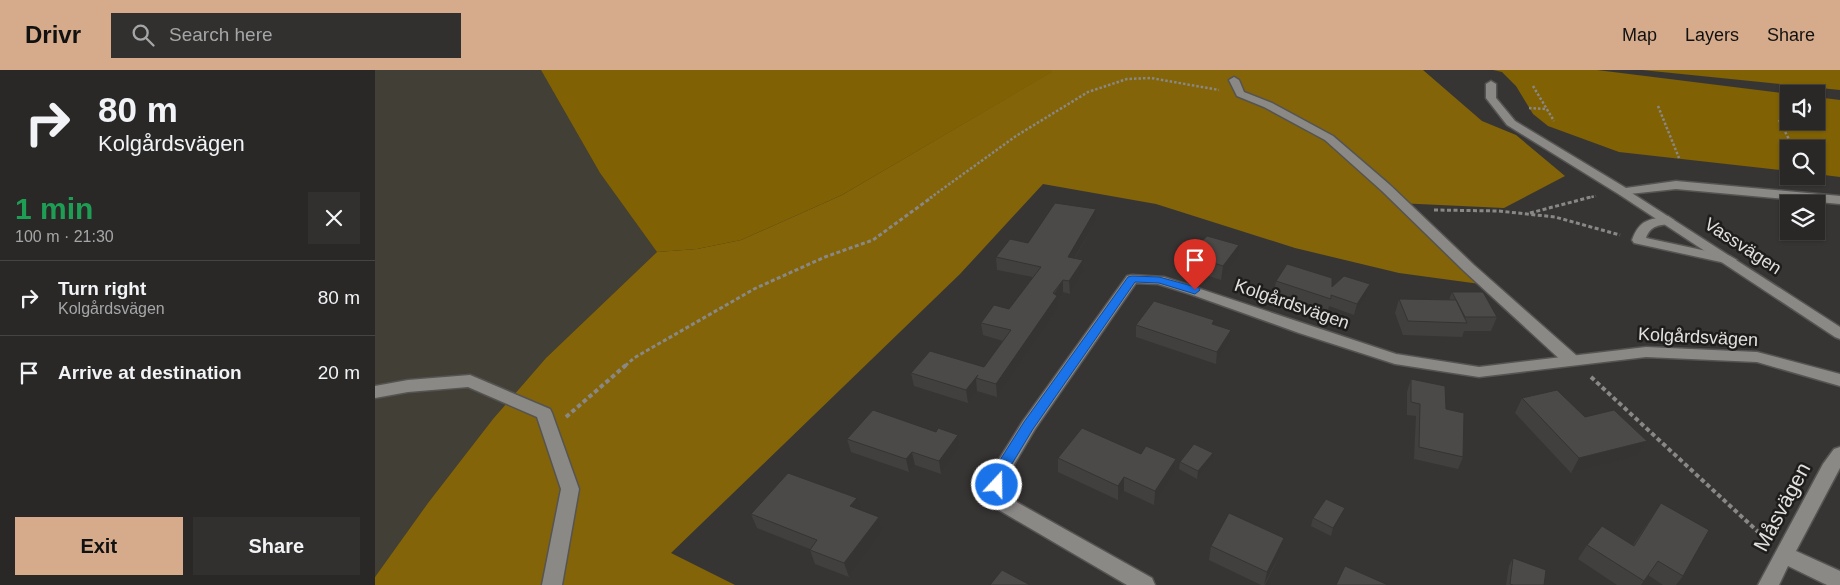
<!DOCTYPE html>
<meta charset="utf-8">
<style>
:root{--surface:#292826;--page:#31302e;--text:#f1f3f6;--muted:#a5a6a7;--line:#454443;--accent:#d6ab8b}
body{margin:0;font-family:Helvetica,sans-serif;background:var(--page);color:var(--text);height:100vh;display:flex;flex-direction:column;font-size:19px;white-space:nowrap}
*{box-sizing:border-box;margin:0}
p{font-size:16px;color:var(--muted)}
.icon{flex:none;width:28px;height:28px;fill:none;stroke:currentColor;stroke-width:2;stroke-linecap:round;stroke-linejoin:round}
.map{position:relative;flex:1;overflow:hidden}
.details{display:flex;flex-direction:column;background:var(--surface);width:375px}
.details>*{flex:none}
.hud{background:#292826;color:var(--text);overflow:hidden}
.controls{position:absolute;left:1405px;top:15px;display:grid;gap:10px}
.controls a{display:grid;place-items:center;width:45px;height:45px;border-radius:0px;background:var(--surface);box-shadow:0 1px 4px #0004,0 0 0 1px var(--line);font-size:25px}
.pin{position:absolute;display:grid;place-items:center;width:42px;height:42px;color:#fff;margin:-51px -21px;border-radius:50% 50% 50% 0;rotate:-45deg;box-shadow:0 0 5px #0007}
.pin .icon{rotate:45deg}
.me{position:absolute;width:55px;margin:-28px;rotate:21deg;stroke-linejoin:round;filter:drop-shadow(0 0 4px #0008)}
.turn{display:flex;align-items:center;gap:18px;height:105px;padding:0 15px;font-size:22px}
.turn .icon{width:65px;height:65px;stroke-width:2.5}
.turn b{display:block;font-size:35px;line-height:42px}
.round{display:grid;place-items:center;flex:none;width:52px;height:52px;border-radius:0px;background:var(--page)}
.overview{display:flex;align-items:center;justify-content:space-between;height:85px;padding:0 15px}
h1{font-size:30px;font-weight:700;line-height:38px;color:#1e9e55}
.button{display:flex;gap:10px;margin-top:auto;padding:10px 15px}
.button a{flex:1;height:58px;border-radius:0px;background:var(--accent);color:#111;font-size:20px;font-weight:700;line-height:58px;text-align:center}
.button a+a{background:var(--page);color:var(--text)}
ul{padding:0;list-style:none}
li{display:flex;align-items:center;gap:15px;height:75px;padding:0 15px;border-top:1px solid var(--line)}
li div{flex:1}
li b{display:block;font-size:19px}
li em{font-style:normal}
header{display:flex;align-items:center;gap:30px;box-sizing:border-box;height:70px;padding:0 25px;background:var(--accent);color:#111}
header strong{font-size:24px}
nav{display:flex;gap:28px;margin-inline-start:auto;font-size:18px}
.search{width:350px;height:45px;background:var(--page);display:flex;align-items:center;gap:12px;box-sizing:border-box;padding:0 18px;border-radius:0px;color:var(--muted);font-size:19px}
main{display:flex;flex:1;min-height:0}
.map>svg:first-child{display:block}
.built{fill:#423f36}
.forest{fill:#836409}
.water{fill:#806103}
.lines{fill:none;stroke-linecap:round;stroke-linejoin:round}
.lane-casing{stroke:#555452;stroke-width:3}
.street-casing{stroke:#555452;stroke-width:3}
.path-far2{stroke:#898886;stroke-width:2.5;stroke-dasharray:2.5 2;stroke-linecap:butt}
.path-far1{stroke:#898886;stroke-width:3;stroke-dasharray:4 2.5;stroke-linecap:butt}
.path{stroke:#898886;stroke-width:4;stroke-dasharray:4.5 3;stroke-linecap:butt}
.lane{fill:#8a8986;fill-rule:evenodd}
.street{fill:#8a8986;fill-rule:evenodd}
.wall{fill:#41403e}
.shaded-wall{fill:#353432}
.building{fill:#4c4a48;stroke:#353432}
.route{fill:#1a73e8;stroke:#114b97}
.labels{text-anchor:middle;stroke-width:5;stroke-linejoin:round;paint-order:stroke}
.street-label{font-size:18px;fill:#e2e1e0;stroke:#1e1d1c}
.near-street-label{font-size:21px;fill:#e2e1e0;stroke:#1e1d1c}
</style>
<header>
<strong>Drivr</strong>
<div class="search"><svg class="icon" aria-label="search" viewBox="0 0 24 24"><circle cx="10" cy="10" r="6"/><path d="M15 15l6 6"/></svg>Search here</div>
<nav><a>Map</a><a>Layers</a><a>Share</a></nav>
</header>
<main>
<section class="details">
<div class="hud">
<div class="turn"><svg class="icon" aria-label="right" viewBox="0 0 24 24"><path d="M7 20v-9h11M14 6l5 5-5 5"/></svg><div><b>80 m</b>Kolgårdsvägen</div></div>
</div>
<div class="overview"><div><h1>1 min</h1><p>100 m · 21:30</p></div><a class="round"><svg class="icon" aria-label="close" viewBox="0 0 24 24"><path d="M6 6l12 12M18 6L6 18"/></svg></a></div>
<ul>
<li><svg class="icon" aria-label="right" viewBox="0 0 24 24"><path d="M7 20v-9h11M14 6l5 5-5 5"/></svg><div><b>Turn right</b><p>Kolgårdsvägen</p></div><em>80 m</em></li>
<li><svg class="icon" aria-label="arrive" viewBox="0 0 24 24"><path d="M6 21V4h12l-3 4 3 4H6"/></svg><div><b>Arrive at destination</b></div><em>20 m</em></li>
</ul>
<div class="button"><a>Exit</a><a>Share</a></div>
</section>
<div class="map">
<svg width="1465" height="515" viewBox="0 0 1465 515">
<rect width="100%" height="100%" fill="#373533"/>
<!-- built -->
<path class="built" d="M 0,0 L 166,0 L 225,103 L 282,182 L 171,288 L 118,349 L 53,433 L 0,507 Z"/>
<!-- forest -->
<path class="forest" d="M 676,0 L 1048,0 L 1107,51 L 1141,65 L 1190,106 L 1129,138 L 1022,133 L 1105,214 L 1024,203 L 920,178 L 781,134 L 668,114 L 585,204 L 296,483 L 360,515 L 0,515 L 0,507 L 53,433 L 118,349 L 171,288 L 282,182 L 322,179 L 366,170 L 467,125 L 676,2 Z"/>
<!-- water -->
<g class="water">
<path d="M 166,0 L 676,0 L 677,2 L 467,125 L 366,170 L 322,179 L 282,182 L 225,103 Z"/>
<path d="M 1118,0 L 1222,0 L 1416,24 L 1414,24 L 1414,51 L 1441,51 L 1441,27 L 1465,30 L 1465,107 L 1441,104 L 1441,79 L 1414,79 L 1414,101 L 1244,82 L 1173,56 L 1158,44 L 1141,16 L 1127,2 Z"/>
<path d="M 1267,0 L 1465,0 L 1465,20 Z"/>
</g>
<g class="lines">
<defs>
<g id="lane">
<path d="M 859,7 L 864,10 L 869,22 L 897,33 L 958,66 L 1015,115 L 1099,195 L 1202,286 L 1204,290 L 1202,294 L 1196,295 L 1190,294 L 1089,201 L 1007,121 L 950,70 L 889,37 L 862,26 L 854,10 Z"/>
<path d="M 1116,11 L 1121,14 L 1121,28 L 1140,51 L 1251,118 L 1301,111 L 1465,126 L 1465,134 L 1301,119 L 1245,125 L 1132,55 L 1111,28 L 1111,14 Z"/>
<path d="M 1293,146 L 1299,150 L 1297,153 C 1285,156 1276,154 1271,168 L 1355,186 L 1362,190 L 1355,194 L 1259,173 L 1257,170 C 1265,149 1273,150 1293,146 Z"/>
<path d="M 95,305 L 175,339 L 177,343 L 204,419 L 187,515 L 167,515 L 186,419 L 162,347 L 93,317 L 33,322 L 0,328 L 0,316 L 33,310 Z"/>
</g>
<g id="street">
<path d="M 1249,118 L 1465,257 L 1465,269 L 1460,267 L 1245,125 L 1243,122 L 1245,119 Z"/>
<path d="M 757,205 L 789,207 L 1021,284 L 1104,297 L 1271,277 L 1382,282 L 1465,304 L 1465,316 L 1382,292 L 1271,287 L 1104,307 L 1020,294 L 924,263 L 815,224 L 783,214 L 761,213 L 660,359 L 634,403 L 629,425 L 777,508 L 780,515 L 752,515 L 612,433 L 610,428 L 616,402 L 648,351 L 752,206 Z"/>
<path d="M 1465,377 L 1465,398 L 1421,481 L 1465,501 L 1465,515 L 1452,515 L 1413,496 L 1404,515 L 1383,515 L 1448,394 L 1459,379 Z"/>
</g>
</defs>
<!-- lane casing -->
<use href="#lane" class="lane-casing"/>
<!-- street casing -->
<use href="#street" class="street-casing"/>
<!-- path-far2 -->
<g class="path-far2">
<path d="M 1158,16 L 1179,51"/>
<path d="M 1283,36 L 1304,88"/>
<path d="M 1154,38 L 1171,39"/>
<path d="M 1404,50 L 1419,79"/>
<path d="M 555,128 L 641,66 L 713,22 L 752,9 L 776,8 L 844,20"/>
<path d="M 1212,128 L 1221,126"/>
</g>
<!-- path-far1 -->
<g class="path-far1">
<path d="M 1059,140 L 1124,141 L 1180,147 L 1245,165"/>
<path d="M 1155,143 L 1216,127"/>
<path d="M 250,296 L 259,288 L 379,219 L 450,187 L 498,170 L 557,127"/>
</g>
<!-- path -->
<g class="path">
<path d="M 1216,307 L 1393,471"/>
<path d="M 191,347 L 251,295"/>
</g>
<!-- lane -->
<use href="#lane" class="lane"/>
<!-- street -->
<use href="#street" class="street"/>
</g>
<!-- wall -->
<g class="wall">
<path d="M 721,139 L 721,151 L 700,188 L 708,190 L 709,202 L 695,224 L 688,222 L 683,231 L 683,239 L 622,327 L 602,321 L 593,333 L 539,316 L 536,303 L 609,297 L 628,271 L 608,265 L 606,253 L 634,239 L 658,207 L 622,200 L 621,187 L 653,173 Z"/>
<path d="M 814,185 L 862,189 L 846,210 L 813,199 Z"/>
<path d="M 901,211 L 957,217 L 995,214 L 992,226 L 979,245 L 954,236 L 953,240 L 899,223 Z"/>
<path d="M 1077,222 L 1122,247 L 1116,261 L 1089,261 L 1087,267 L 1028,265 L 1020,243 L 1024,229 L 1074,230 Z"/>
<path d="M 838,254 L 854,272 L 841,294 L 761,267 L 761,255 Z"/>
<path d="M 1036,309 L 1071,339 L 1088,387 L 1083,399 L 1039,389 L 1041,346 L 1032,345 L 1032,322 Z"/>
<path d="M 1147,328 L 1210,347 L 1272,371 L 1263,386 L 1196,403 L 1140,343 Z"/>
<path d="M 561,362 L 583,365 L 585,378 L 566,404 L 540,395 L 534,402 L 476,382 L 472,369 Z"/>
<path d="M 766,384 L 801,389 L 800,403 L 779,435 L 749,421 L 743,430 L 683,402 L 683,388 Z"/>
<path d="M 837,391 L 822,409 L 804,399 L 805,392 Z"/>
<path d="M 1286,433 L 1308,506 L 1301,515 L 1288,515 L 1273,505 L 1266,515 L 1242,515 L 1203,489 L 1212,475 L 1258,475 Z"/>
<path d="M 486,441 L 504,447 L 508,461 L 474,507 L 440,494 L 435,480 L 435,479 L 382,458 L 376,444 Z"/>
<path d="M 967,445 L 956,466 L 936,456 L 938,448 Z"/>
<path d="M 909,468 L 906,482 L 890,515 L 886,515 L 834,490 L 836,476 Z"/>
<path d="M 1138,488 L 1169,515 L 1131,515 L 1134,496 Z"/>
</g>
<!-- shaded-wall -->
<g class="shaded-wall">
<path d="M 721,139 L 721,151 L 693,199 L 693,187 Z"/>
<path d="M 864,175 L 862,189 L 846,210 L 848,196 Z"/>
<path d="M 708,190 L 709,202 L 695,224 L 694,211 Z"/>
<path d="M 688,210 L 688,222 L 683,231 L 683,239 L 622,327 L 621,314 Z"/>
<path d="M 995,214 L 992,226 L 979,245 L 982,234 Z"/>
<path d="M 856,260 L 854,272 L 841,294 L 842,282 Z"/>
<path d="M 603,305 L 601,308 L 602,321 L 593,333 L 591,320 Z"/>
<path d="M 583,365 L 585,378 L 566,404 L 564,391 Z"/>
<path d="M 1272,371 L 1263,386 L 1196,403 L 1204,388 Z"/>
<path d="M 537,382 L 540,395 L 534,402 L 531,389 Z"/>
<path d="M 838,383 L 837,391 L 822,409 L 823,401 Z"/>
<path d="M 801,389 L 800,403 L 779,435 L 780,421 Z"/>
<path d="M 749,407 L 749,421 L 743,430 L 743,416 Z"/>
<path d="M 482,428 L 487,442 L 475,436 Z"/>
<path d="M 970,438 L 967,445 L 956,466 L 958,458 Z"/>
<path d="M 504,447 L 508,461 L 474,507 L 469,493 Z"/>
<path d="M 909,468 L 906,482 L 889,515 L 892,502 Z"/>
</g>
<!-- building -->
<g class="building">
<path d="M 680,133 L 721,139 L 693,187 L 708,190 L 694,211 L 688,210 L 678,223 L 682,226 L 621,314 L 601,308 L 603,305 L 591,320 L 536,303 L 555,281 L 609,297 L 636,260 L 606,253 L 619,235 L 634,239 L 666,197 L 621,187 L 635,169 L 653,173 Z"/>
<path d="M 832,166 L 864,175 L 848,196 L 814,185 Z"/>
<path d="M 912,194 L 957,208 L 957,217 L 969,206 L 995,214 L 982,234 L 956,225 L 956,229 L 901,211 Z"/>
<path d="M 1077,222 L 1108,222 L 1122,247 L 1090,247 Z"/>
<path d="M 1024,229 L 1081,230 L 1092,253 L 1033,251 Z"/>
<path d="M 779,231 L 839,250 L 837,254 L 856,260 L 842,282 L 761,255 Z"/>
<path d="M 1036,309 L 1070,316 L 1071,339 L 1089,343 L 1088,387 L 1044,377 L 1045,334 L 1036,332 Z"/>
<path d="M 1182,320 L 1210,347 L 1239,340 L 1272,371 L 1204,388 L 1147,328 Z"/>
<path d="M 498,340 L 561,362 L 563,358 L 583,365 L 564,391 L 537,382 L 531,389 L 472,369 Z"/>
<path d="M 707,358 L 766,384 L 771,376 L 801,389 L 780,421 L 749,407 L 743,416 L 683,388 Z"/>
<path d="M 819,374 L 838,383 L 823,401 L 805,392 Z"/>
<path d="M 413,403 L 482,428 L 475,436 L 504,447 L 469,493 L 435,480 L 442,470 L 376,444 Z"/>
<path d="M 951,429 L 970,438 L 958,458 L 938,448 Z"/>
<path d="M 1286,433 L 1334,460 L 1308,506 L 1283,491 L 1269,511 L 1212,475 L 1227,456 L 1259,476 Z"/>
<path d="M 854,443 L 909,468 L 892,502 L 836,476 Z"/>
<path d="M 1138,488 L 1171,500 L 1169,515 L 1138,515 L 1135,514 Z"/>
<path d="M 970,496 L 1013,515 L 961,515 Z"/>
<path d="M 627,500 L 655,515 L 615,515 Z"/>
</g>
<!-- route -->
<path class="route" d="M 757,206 L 784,207 L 824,218 L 825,220 L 820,224 L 784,213 L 760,212 L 658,359 L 632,402 L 627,419 L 622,421 L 617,419 L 615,415 L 620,398 L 649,352 L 753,207 Z"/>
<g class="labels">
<!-- street labels -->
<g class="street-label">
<text transform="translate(1368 176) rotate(33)" y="6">Vassvägen</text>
<text transform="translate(917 234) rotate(19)" y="6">Kolgårdsvägen</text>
<text transform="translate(1323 267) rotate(3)" y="6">Kolgårdsvägen</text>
</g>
<!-- near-street labels -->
<g class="near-street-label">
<text transform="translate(1407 437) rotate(-62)" y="7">Måsvägen</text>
</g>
</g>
</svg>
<div class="controls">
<a><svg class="icon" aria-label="sound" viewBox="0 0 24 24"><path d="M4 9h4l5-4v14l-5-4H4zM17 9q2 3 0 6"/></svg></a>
<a><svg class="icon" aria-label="search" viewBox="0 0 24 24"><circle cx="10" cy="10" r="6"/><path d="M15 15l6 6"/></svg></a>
<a><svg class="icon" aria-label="layers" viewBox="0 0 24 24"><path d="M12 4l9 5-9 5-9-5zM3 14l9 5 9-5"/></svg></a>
</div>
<div class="pin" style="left:820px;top:220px;background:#d93025"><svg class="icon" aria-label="arrive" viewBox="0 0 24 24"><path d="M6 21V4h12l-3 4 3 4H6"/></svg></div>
<svg class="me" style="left:622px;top:415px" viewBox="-20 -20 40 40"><circle r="17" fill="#1a73e8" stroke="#fff" stroke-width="3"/><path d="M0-11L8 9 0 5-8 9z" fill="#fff"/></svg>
</div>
</main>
